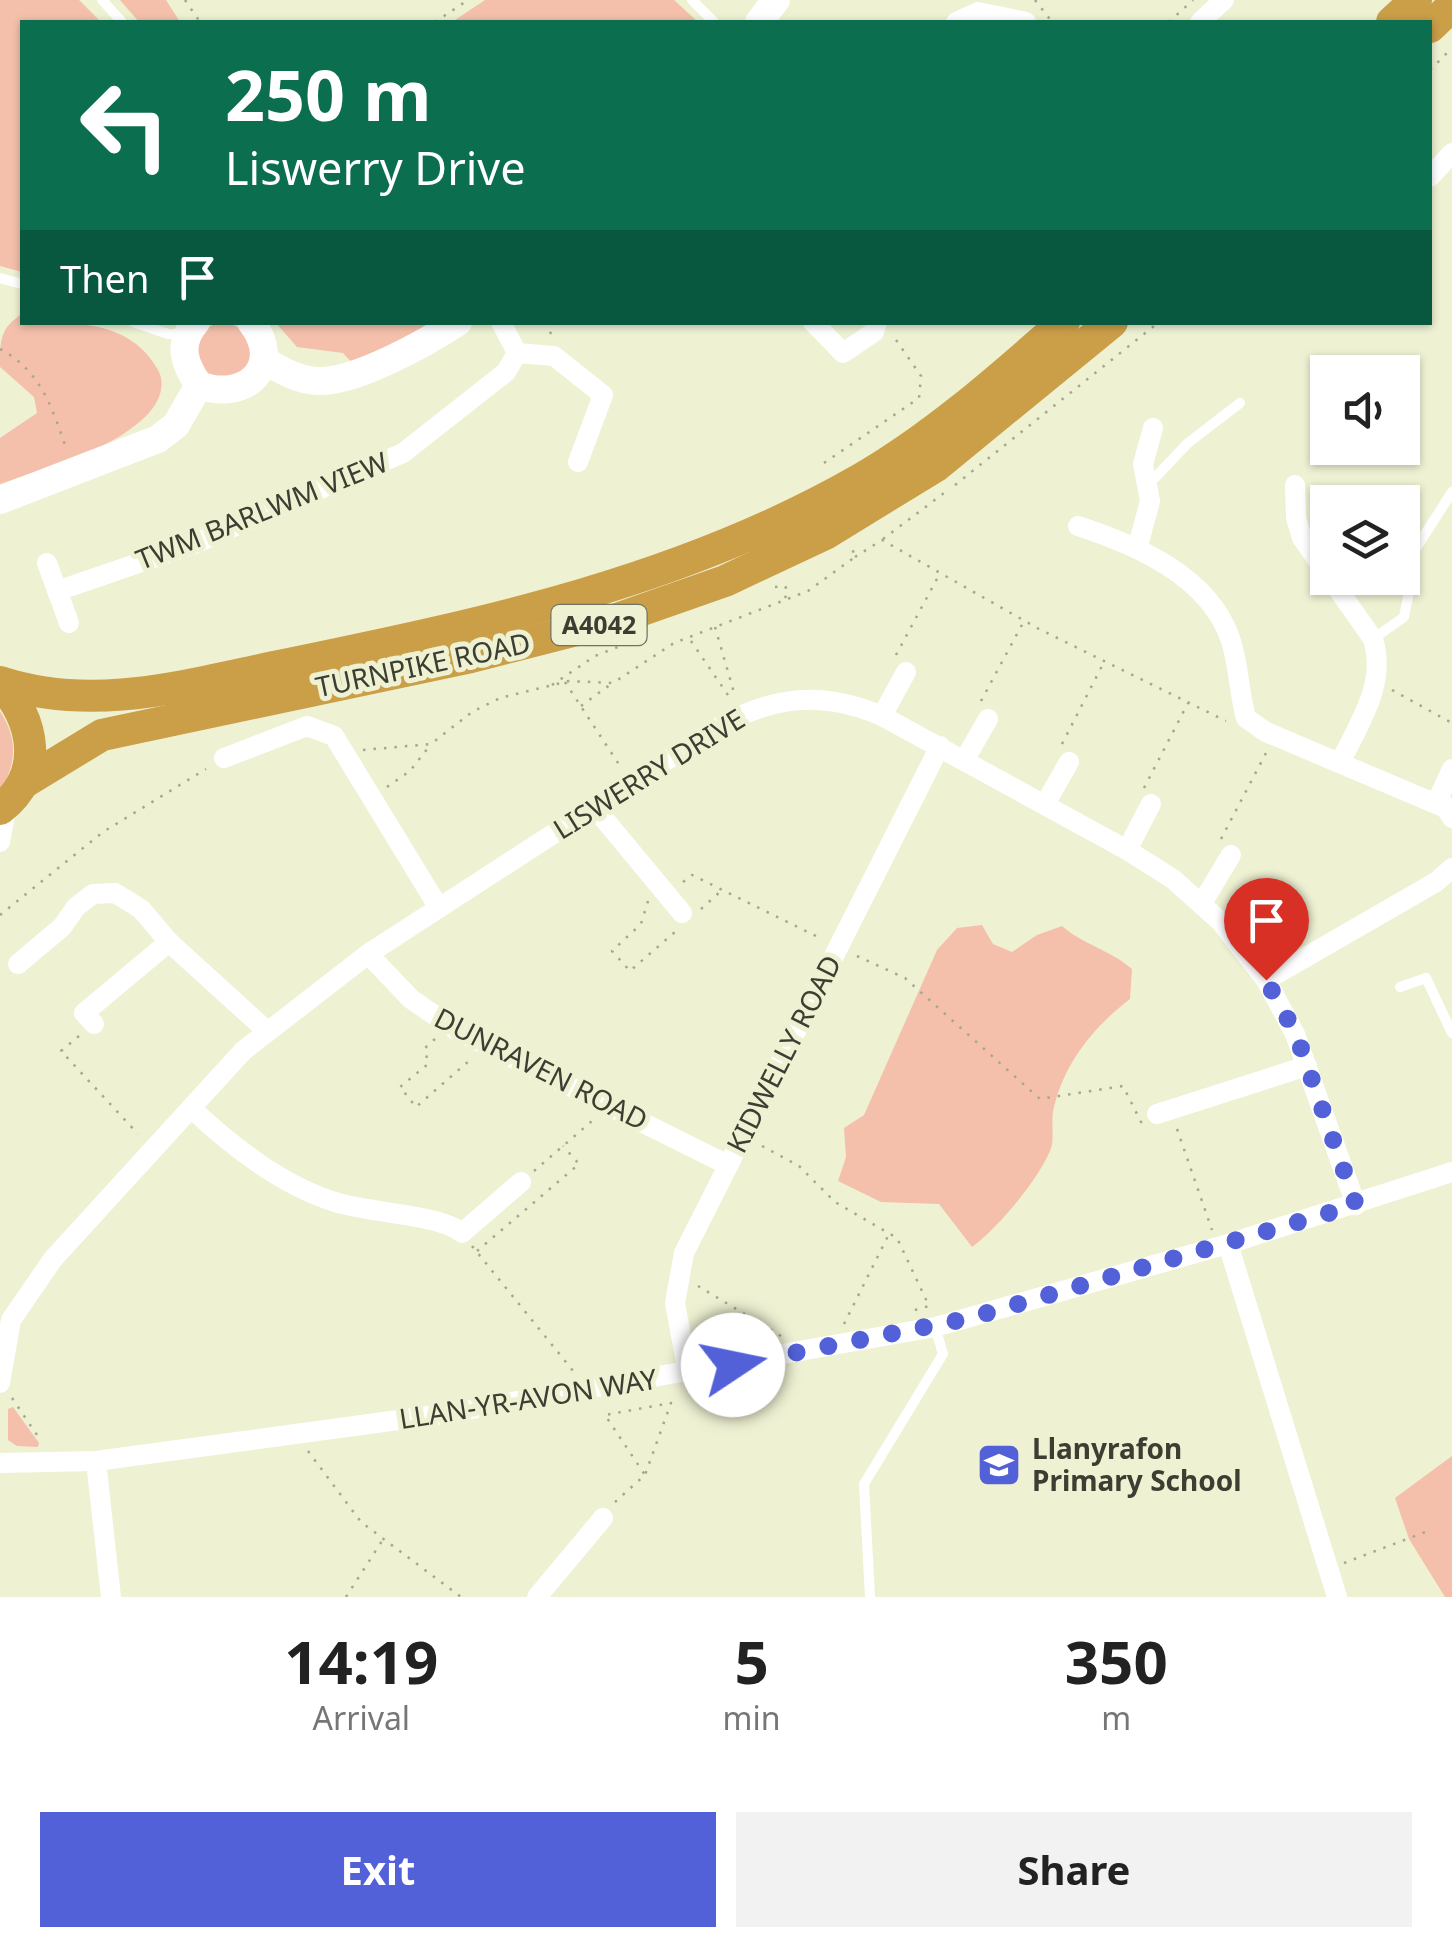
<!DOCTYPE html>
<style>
:root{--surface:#fff;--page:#f2f2f2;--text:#222;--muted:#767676;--accent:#5261d7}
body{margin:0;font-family:"Noto Sans",sans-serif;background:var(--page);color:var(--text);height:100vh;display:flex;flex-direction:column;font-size:38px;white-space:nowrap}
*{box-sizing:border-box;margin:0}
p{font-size:32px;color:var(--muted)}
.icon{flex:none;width:55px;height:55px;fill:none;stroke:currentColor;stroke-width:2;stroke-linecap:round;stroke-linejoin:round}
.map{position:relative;height:1597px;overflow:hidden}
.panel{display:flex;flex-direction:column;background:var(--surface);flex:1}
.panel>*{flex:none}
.top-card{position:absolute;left:20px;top:20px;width:1412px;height:305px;border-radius:0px;box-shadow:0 2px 8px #0004;background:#0b6e4f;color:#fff;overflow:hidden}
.buttons{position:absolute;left:1310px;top:355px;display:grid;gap:20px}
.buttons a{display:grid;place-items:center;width:110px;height:110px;border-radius:0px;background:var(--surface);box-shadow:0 2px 8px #0004;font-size:50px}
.pin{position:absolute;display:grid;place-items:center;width:85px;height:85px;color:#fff;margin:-102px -42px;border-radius:50% 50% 50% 0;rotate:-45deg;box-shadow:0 0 10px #0007}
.pin .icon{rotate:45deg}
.me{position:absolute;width:110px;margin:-55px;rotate:79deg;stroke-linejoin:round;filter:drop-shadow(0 0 8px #0008)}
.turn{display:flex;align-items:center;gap:35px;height:210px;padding:0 40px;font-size:45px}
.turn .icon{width:130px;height:130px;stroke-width:2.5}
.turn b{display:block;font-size:70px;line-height:85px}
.then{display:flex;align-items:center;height:95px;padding:0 40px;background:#0003;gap:20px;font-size:38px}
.eta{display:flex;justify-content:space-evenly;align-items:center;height:170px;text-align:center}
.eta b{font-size:60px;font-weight:700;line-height:70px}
.primary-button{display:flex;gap:20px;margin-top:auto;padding:20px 40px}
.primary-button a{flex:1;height:115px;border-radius:0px;background:var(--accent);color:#fff;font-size:40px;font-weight:700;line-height:115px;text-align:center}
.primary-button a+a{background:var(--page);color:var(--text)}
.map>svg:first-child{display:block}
.green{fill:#f4c0ab}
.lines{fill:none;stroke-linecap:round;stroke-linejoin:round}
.path{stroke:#a5a790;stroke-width:2.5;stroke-dasharray:2.5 8;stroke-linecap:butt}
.service{stroke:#fff;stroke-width:10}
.minor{stroke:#fff;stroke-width:20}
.secondary{stroke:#fff;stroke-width:28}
.trunk{stroke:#cb9e48;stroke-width:32}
.route{stroke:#5261d7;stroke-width:18;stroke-dasharray:0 32.4}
.labels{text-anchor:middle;stroke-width:10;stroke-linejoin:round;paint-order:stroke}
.shield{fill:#eff1d3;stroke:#727462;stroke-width:2.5}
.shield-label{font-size:25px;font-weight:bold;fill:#3d3e32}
.street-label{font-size:28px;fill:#3d3e32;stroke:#eff1d3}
.poi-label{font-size:28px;font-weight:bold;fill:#3d3e32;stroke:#eff1d3;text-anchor:start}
</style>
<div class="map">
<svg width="1452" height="1597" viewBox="0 0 1452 1597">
<rect width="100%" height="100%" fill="#eff1d3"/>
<!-- green -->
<g class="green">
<path d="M 0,0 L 79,0 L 101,22 L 22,22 L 22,272 L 0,266 Z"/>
<path d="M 120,0 L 166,0 L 180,22 L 139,22 Z"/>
<path d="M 485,0 L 674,0 L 698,22 L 452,22 Z"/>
<path d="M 22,314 L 22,322 C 74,323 130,319 158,370 C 167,386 158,405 145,417 C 105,454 50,466 0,484 L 0,438 L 37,413 L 34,397 L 0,367 C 0,340 0,328 22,314 Z"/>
<circle cx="223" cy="351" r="28"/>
<path d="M 276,323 L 430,323 L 354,365 L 343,353 L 297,347 Z"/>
<path d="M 0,711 C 18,739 17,763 0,791 Z"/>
<path d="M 982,925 L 993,944 L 1012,952 L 1037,935 L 1062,926 C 1085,946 1109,949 1132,969 L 1130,999 C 1093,1027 1062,1066 1053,1112 C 1051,1124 1055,1140 1050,1151 C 1037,1181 998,1228 972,1247 L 939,1204 L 881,1202 L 838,1181 L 846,1157 L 844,1128 L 864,1115 L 937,950 L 957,928 Z"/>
<path d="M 13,1407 L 39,1443 L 38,1447 L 17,1446 L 8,1440 L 8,1409 Z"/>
<path d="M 1452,1456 L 1452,1597 L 1445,1597 L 1409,1539 L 1395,1498 Z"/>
</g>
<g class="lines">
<!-- path -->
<g class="path">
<path d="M 185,0 L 200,22"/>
<path d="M 1035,0 L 1052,22"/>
<path d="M 435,22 L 468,0"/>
<path d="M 1169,22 L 1193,0"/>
<path d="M 1430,70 L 1452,48"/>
<path d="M 550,334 L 556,322"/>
<path d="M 0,349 C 40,370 52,407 66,448"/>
<path d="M 824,463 L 919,398 L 921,376 L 894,337"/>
<path d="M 955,485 L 1159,322"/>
<path d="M 883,539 L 948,490"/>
<path d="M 855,557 L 882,540 L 1039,629 L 1226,721"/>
<path d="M 775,587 L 785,586 L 788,592 L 783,602"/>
<path d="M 715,627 L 735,696"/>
<path d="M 691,641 L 732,701"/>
<path d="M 896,655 L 939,575"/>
<path d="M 565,682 L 620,766"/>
<path d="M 552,685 L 595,656 L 646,636"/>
<path d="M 1392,690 L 1452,723"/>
<path d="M 981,701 L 1024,621"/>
<path d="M 581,706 L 611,684"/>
<path d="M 1062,744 L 1104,662"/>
<path d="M 363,750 L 431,744 L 472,712 L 500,698 L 569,681 L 613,683 L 674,643 L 808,591 L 855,557 L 852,548"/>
<path d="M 387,787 L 410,771 L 431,744"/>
<path d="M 1144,788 L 1188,703"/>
<path d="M 1221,839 L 1266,753"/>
<path d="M 683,882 L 692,875 L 822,939"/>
<path d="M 648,901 L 641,924 L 612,951 L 630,971 L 676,931"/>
<path d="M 701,909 L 721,891"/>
<path d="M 0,915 L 103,832 L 206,769"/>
<path d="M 857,956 L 905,978 L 1040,1099 L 1123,1086 L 1145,1130"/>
<path d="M 79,1036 L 61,1051 L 138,1134"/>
<path d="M 435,1039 L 425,1048 L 428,1064 L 400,1087 L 416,1107 L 470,1060"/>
<path d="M 1177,1129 L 1212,1230"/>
<path d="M 762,1146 L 799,1166 L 835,1202 L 897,1238 L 929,1306 L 908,1312"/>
<path d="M 534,1171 L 592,1121"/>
<path d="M 472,1246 L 574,1372"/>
<path d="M 477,1251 L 579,1164 L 563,1146"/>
<path d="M 698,1286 L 781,1336"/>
<path d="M 844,1324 L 890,1232"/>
<path d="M 12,1398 L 41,1441"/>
<path d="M 308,1451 L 361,1522 L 461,1597"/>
<path d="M 615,1502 L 645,1475 L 605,1415 L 671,1403 L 645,1475"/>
<path d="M 1344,1563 L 1428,1531"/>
<path d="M 346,1597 L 382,1541"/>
</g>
<!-- service -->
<g class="service">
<path d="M 102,0 L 122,22"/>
<path d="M 692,0 L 714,22"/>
<path d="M 0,278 L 22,284"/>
<path d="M 133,322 L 168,334 L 187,334"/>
<path d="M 1148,485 L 1188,443 L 1240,403"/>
<path d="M 1373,639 L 1404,617 L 1410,587 L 1409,559 L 1452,492"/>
<path d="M 1400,987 L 1426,978 L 1452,1033"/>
<path d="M 870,1597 L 864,1484 L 943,1354 L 935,1327"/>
</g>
<!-- minor -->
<g class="minor">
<path d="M 956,22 L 978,12 L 1026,22"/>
<path d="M 1200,22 L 1224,0"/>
<path d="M 1430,177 L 1452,153"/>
<path d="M 813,322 L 843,353 L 874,332 L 877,322"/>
<path d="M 517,353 L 554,356 L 603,395 L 578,462"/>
<path d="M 1295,485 L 1296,518 L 1302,538 L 1373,639 C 1387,684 1359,723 1340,763"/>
<path d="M 1078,526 C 1136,545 1210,576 1231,641 C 1239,666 1239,693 1246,718 L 1266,732 L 1441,806"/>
<path d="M 1138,546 L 1150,501 L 1143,464 L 1153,428"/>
<path d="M 47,563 L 69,623"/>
<path d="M 57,591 L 194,544 L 403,453 L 506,372 L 517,353 L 501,322"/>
<path d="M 882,716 L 906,672"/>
<path d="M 224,758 L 307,726 L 334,736 L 439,908"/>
<path d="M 965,759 L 988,719"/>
<path d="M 1452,769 L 1439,797 L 1452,818"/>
<path d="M 1045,804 L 1069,762"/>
<path d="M 595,808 L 682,913"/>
<path d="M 0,842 L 7,804"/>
<path d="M 1127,850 L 1151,804"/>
<path d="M 1202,903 L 1231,855"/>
<path d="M 368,954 L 411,999 L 456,1030 L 728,1165"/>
<path d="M 18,964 L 62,927 L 76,907 L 93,894 L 115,893 L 141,909 L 169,942 L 267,1031"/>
<path d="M 1266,980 L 1436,882 L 1452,868"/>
<path d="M 94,1024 L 84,1013 L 169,942"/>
<path d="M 192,1109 C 233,1147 281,1185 335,1202 C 368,1213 440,1214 462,1233 L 521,1182"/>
<path d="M 1157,1114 L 1307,1066"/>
<path d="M 1228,1244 L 1337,1597"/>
<path d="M 688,1373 L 675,1303 L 684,1253 L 940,746"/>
<path d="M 0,1383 L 11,1320 L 53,1259 L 243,1051 L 368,954 L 715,729 C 771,696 821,690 882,716 L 1127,850 L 1173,879 L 1221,922 L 1266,980 L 1295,1034 L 1356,1205"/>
<path d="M 96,1461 L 111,1597"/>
<path d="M 0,1463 L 96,1461 L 450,1413 L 935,1327 L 1228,1244 L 1452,1172"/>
<path d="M 537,1597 L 603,1518"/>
</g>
<!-- secondary -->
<g class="secondary">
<path d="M 759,22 L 776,0"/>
<path d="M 196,322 C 177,344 184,364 199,385 C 246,403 285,365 251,322"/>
<path d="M 264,360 C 280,370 301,382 322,381 C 359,380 426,343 458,322"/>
<path d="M 0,500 L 158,439 L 176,425 L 199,385"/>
</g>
<!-- trunk -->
<g class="trunk">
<path d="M 1392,22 L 1416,0"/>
<path d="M 1430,27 L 1452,6"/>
<path d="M 0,682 C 97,714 193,683 289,664 C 488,623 683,581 861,479 C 935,436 1000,378 1064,322"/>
<path d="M 0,683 C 35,719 45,775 0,809"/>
<path d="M 23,783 L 102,735 L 471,657 L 608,622 L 725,581 L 825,534 L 936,466 L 1112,322"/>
</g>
</g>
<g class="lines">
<!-- route -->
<path class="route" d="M 733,1365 L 970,1318 L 1356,1205 L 1296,1034 L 1266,980"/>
</g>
<!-- icons -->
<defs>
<symbol id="school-square" viewBox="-11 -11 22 22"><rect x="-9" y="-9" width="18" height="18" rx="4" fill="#5261d7" stroke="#eff1d3"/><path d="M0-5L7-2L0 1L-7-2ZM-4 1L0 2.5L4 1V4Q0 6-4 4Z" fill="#fff"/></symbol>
</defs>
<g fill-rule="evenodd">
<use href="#school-square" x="974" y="1440" width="50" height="50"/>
</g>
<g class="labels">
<!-- shield labels -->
<rect class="shield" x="551.5" y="605" width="95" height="40" rx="8"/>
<g class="shield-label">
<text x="599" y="634">A4042</text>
</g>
<!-- street labels -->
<g class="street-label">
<text transform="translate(262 511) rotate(-22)" y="10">TWM BARLWM VIEW</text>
<text transform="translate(423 665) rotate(-12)" y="10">TURNPIKE ROAD</text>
<text transform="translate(649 774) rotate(-32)" y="10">LISWERRY DRIVE</text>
<text transform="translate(784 1054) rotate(-63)" y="10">KIDWELLY ROAD</text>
<text transform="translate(541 1069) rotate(27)" y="10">DUNRAVEN ROAD</text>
<text transform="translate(528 1399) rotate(-9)" y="10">LLAN-YR-AVON WAY</text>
</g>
<!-- poi labels -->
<g class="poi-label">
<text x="1032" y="1459">Llanyrafon<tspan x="1032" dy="32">Primary School</tspan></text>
</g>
</g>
</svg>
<div class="buttons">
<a><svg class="icon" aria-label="sound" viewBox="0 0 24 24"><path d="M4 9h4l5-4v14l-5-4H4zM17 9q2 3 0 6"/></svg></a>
<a><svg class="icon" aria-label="layers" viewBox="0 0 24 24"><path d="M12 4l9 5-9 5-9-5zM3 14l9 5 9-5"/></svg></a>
</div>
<div class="pin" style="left:1266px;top:980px;background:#d93025"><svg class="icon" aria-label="arrive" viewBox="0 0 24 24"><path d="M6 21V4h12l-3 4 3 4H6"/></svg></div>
<svg class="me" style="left:733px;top:1365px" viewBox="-20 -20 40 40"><circle r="19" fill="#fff"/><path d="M0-13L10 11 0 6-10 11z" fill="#5261d7"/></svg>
<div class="top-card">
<div class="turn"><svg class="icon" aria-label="left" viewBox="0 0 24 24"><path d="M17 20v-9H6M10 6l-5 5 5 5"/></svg><div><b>250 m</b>Liswerry Drive</div></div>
<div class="then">Then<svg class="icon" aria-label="arrive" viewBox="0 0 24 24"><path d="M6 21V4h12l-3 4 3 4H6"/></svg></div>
</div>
</div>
<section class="panel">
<div class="eta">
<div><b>14:19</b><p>Arrival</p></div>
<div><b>5</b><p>min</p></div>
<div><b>350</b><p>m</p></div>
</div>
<div class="primary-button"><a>Exit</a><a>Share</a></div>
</section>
